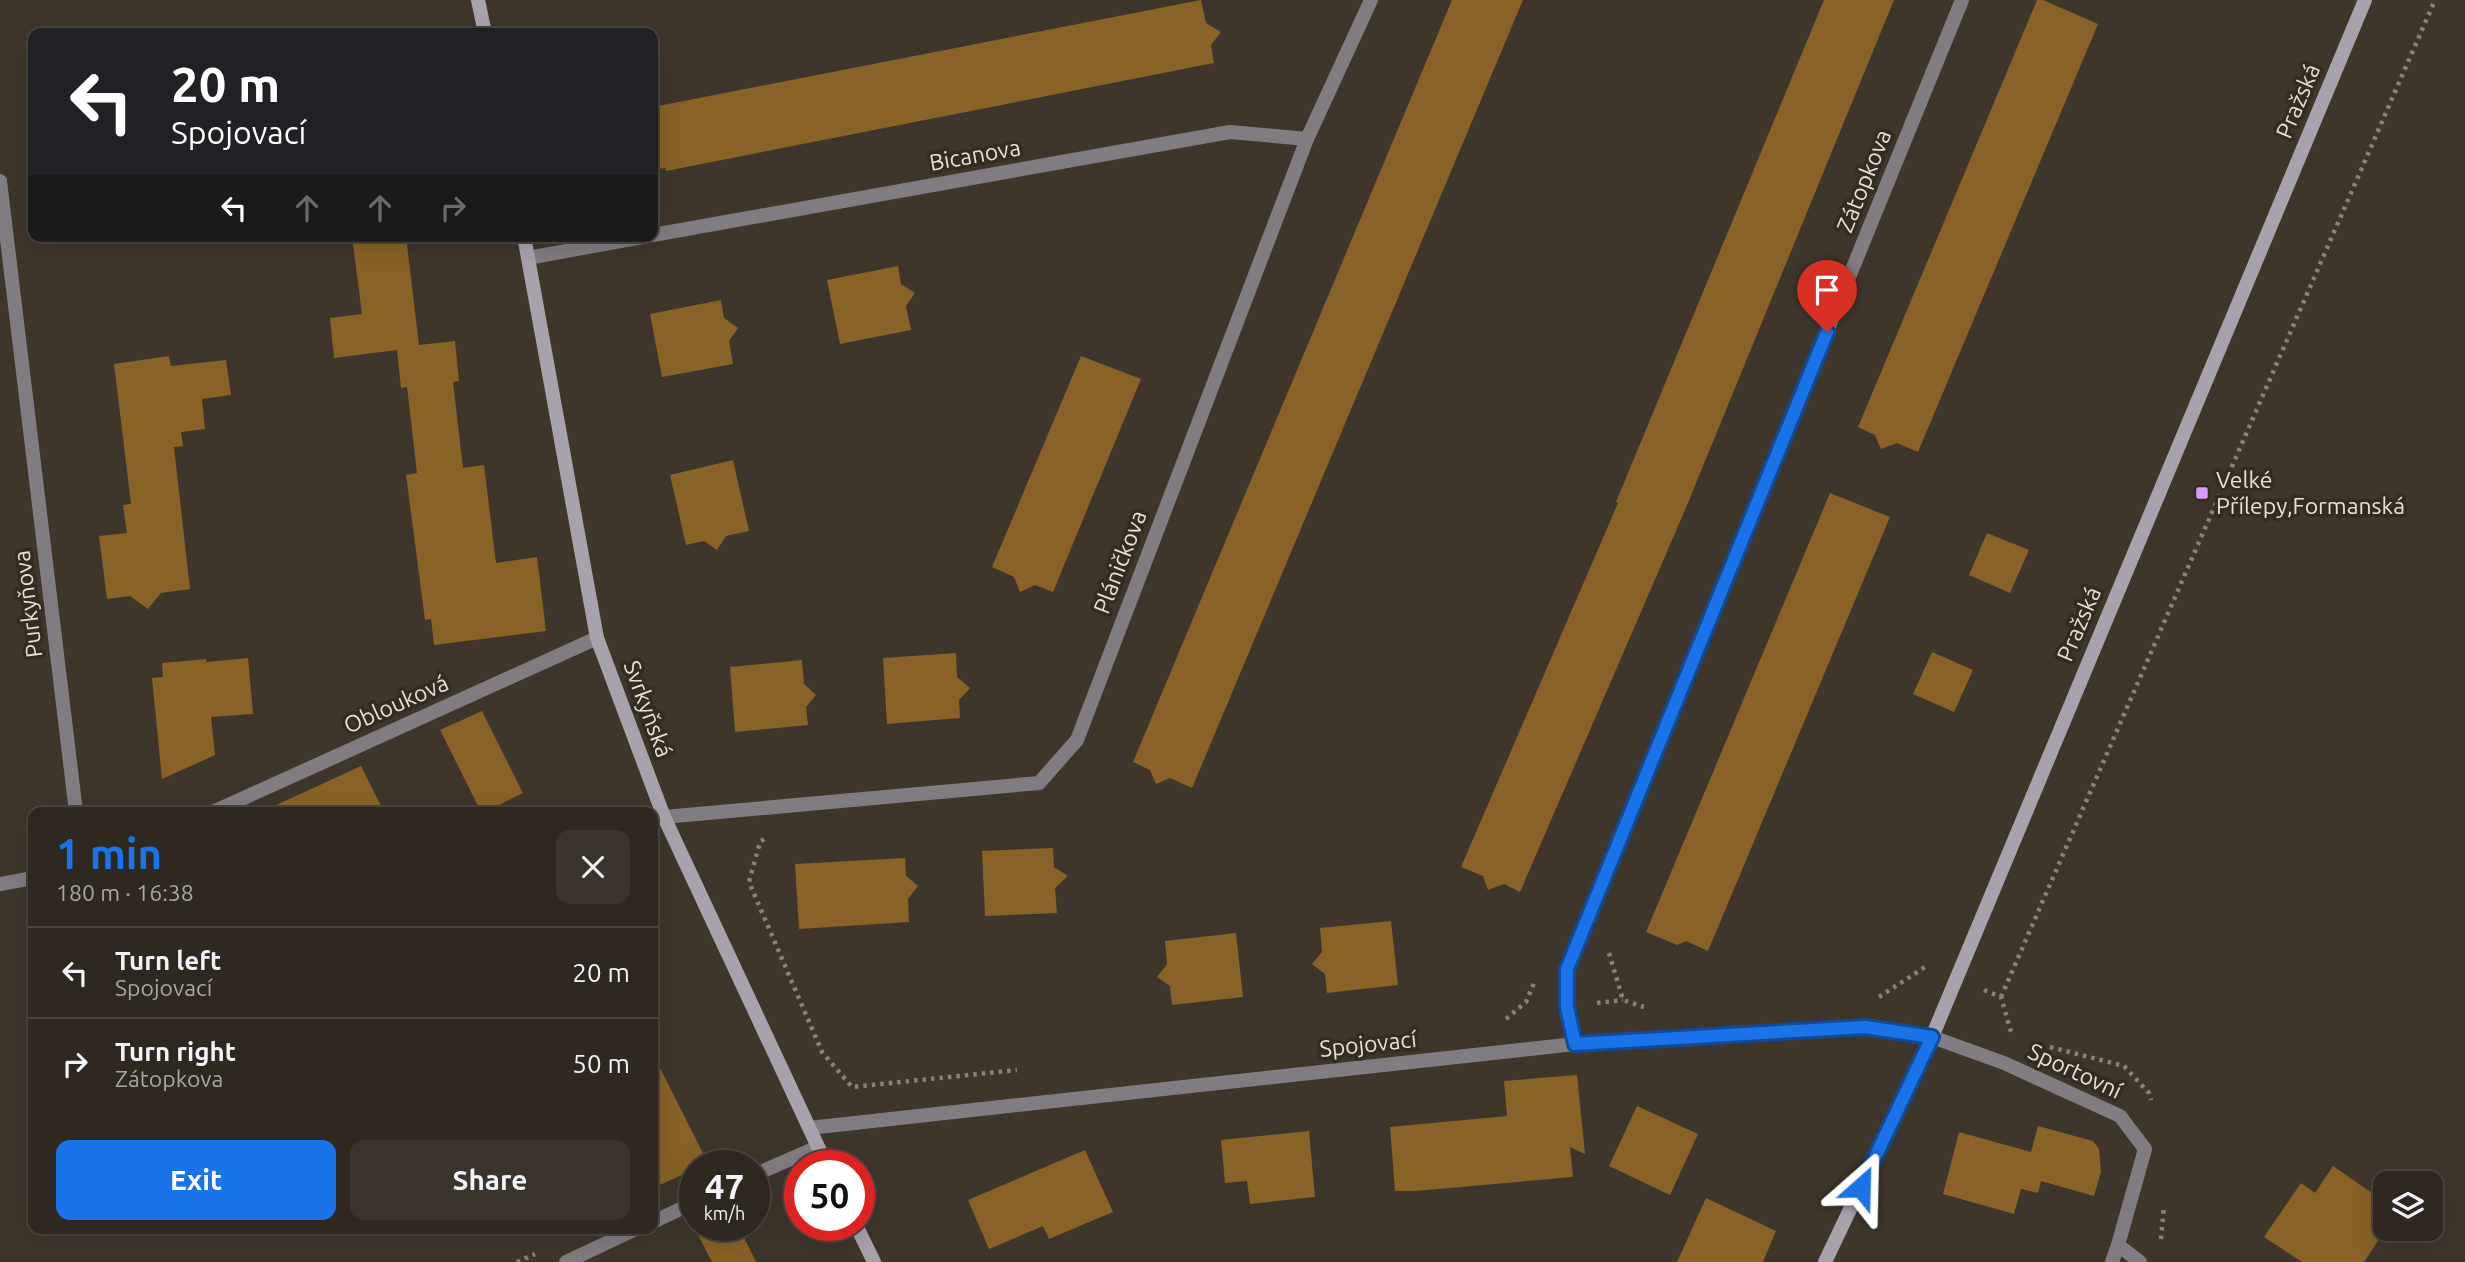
<!DOCTYPE html>
<meta charset="utf-8">
<style>
:root{--surface:#2e2820;--page:#3a342d;--text:#f1f3f6;--muted:#a7a6a5;--line:#49443e;--accent:#1a73e8}
body{margin:0;font-family:Ubuntu,sans-serif;background:var(--page);color:var(--text);height:100vh;display:flex;flex-direction:column;font-size:26px;white-space:nowrap}
*{box-sizing:border-box;margin:0}
p{font-size:23px;color:var(--muted)}
.icon{flex:none;width:38px;height:38px;fill:none;stroke:currentColor;stroke-width:2;stroke-linecap:round;stroke-linejoin:round}
.map{position:relative;flex:1;overflow:hidden}
.sheet{position:absolute;left:28px;top:807px;width:630px;height:427px;display:flex;flex-direction:column;background:var(--surface);border-radius:14px;box-shadow:0 7px 28px #0002,0 0 0 2px var(--line)}
.sheet>*{flex:none}
.hud{position:absolute;left:28px;top:28px;width:630px;height:214px;border-radius:14px;box-shadow:0 7px 28px #0002,0 0 0 2px var(--line);background:#202124;color:#fff;overflow:hidden}
.fabs{position:absolute;left:2373px;top:1171px;display:grid;gap:14px}
.fabs a{display:grid;place-items:center;width:70px;height:70px;border-radius:14px;background:var(--surface);box-shadow:0 7px 28px #0002,0 0 0 2px var(--line);font-size:35px}
.speed{position:absolute;left:679px;top:1150px;display:flex;gap:14px;font-size:35px;font-weight:700;text-align:center}
.speed>*{display:grid;place-content:center;width:91px;height:91px;border-radius:50%;background:var(--surface);box-shadow:0 7px 28px #0002,0 0 0 2px var(--line);line-height:1}
.speed small{font-size:18px;font-weight:400}
.speed .limit{border:10px solid #d22;background:#fff;color:#111}
.pin{position:absolute;display:grid;place-items:center;width:60px;height:60px;color:#fff;margin:-72px -30px;border-radius:50% 50% 50% 0;rotate:-45deg;box-shadow:0 0 7px #0007}
.pin .icon{rotate:45deg}
.me{position:absolute;width:77px;margin:-38px;rotate:25deg;stroke-linejoin:round;filter:drop-shadow(0 0 5px #0008)}
.turn{display:flex;align-items:center;gap:24px;height:147px;padding:0 28px;font-size:32px}
.turn .icon{width:91px;height:91px;stroke-width:2.5}
.turn b{display:block;font-size:49px;line-height:60px}
.lanes{display:flex;align-items:center;height:66px;padding:0 28px;background:#0003;justify-content:center;gap:35px;direction:ltr}
.lanes .off{opacity:.35}
.round{display:grid;place-items:center;flex:none;width:74px;height:74px;border-radius:14px;background:var(--page)}
.headline{display:flex;align-items:center;justify-content:space-between;height:119px;padding:0 28px}
h1{font-size:42px;font-weight:700;line-height:52px;color:var(--accent)}
.action{display:flex;gap:14px;margin-top:auto;padding:14px 28px}
.action a{flex:1;height:80px;border-radius:14px;background:var(--accent);color:#fff;font-size:28px;font-weight:700;line-height:80px;text-align:center}
.action a+a{background:var(--page);color:var(--text)}
ul{padding:0;list-style:none}
li{display:flex;align-items:center;gap:21px;height:91px;padding:0 28px;border-top:2px solid var(--line)}
li div{flex:1}
li b{display:block;font-size:26px}
li em{font-style:normal}
.map>svg:first-child{display:block}
.building{fill:#886227}
.lines{fill:none;stroke-linecap:round;stroke-linejoin:round}
.path{stroke:#898279;stroke-width:4.5;stroke-dasharray:3.5 5;stroke-linecap:butt}
.street{stroke:#807c82;stroke-width:14}
.secondary{stroke:#a8a2ac;stroke-width:14}
.route-casing{stroke:#114b97;stroke-width:18}
.route{stroke:#1a73e8;stroke-width:12}
.poi-dot{fill:#d79bf9;stroke:#342c21;stroke-width:2.5}
.labels{text-anchor:middle;stroke-width:7;stroke-linejoin:round;paint-order:stroke}
.street-label{font-size:23px;fill:#e5e0d9;stroke:#342c21}
.poi-label{font-size:23px;fill:#e5e0d9;stroke:#342c21;text-anchor:start}
</style>
<div class="map">
<svg width="2465" height="1262" viewBox="0 0 2465 1262">
<rect width="100%" height="100%" fill="#3e362b"/>
<!-- building -->
<g class="building">
<path d="M 1201,0 L 1206,23 L 1221,32 L 1211,45 L 1214,63 L 666,171 L 665,168 L 653,170 L 653,107 Z"/>
<path d="M 1452,0 L 1523,0 L 1192,788 L 1170,778 L 1156,784 L 1150,770 L 1133,762 Z"/>
<path d="M 1824,0 L 1894,0 L 1685,510 L 1520,892 L 1504,884 L 1488,890 L 1483,876 L 1461,867 L 1618,503 L 1616,502 Z"/>
<path d="M 2037,0 L 2043,0 L 2098,24 L 1918,452 L 1897,443 L 1881,449 L 1875,435 L 1858,427 Z"/>
<path d="M 352,236 L 406,236 L 419,345 L 455,341 L 459,381 L 453,382 L 463,468 L 484,465 L 496,563 L 537,557 L 546,631 L 434,645 L 431,619 L 425,620 L 406,475 L 417,473 L 407,387 L 401,388 L 397,350 L 334,358 L 330,318 L 362,314 Z"/>
<path d="M 898,266 L 901,284 L 915,293 L 906,306 L 911,330 L 840,344 L 827,280 Z"/>
<path d="M 721,300 L 724,318 L 738,328 L 729,341 L 733,364 L 662,377 L 650,314 Z"/>
<path d="M 169,356 L 171,366 L 226,360 L 231,395 L 202,399 L 205,429 L 181,432 L 183,446 L 174,447 L 190,589 L 161,593 L 148,609 L 130,596 L 107,599 L 99,536 L 127,533 L 123,505 L 131,504 L 114,364 Z"/>
<path d="M 1081,356 L 1141,379 L 1053,592 L 1035,585 L 1020,592 L 1014,577 L 992,567 Z"/>
<path d="M 733,460 L 749,531 L 726,536 L 717,550 L 704,541 L 686,545 L 670,475 Z"/>
<path d="M 1830,493 L 1890,517 L 1708,951 L 1686,941 L 1677,945 L 1646,932 Z"/>
<path d="M 1987,533 L 2029,550 L 2010,593 L 1969,575 Z"/>
<path d="M 1932,652 L 1973,670 L 1954,712 L 1913,694 Z"/>
<path d="M 956,653 L 957,677 L 970,688 L 959,700 L 960,718 L 887,724 L 883,658 Z"/>
<path d="M 248,658 L 253,714 L 211,717 L 215,755 L 162,779 L 152,678 L 163,677 L 162,663 L 206,659 L 206,662 Z"/>
<path d="M 802,660 L 804,684 L 816,695 L 806,707 L 808,725 L 735,732 L 730,667 Z"/>
<path d="M 482,711 L 523,793 L 485,812 L 481,812 L 440,730 Z"/>
<path d="M 361,766 L 384,812 L 261,812 Z"/>
<path d="M 1053,848 L 1054,867 L 1068,876 L 1055,888 L 1057,913 L 985,916 L 982,851 Z"/>
<path d="M 905,858 L 906,876 L 918,886 L 908,899 L 909,922 L 799,929 L 795,864 Z"/>
<path d="M 1391,921 L 1398,985 L 1327,993 L 1325,974 L 1312,964 L 1322,952 L 1320,928 Z"/>
<path d="M 1236,933 L 1243,997 L 1172,1005 L 1170,986 L 1157,977 L 1167,964 L 1165,941 Z"/>
<path d="M 653,1054 L 708,1163 L 695,1166 L 695,1169 L 653,1188 Z"/>
<path d="M 1577,1075 L 1585,1154 L 1570,1147 L 1573,1177 L 1416,1191 L 1395,1191 L 1390,1127 L 1507,1116 L 1504,1081 Z"/>
<path d="M 1637,1106 L 1698,1134 L 1670,1195 L 1609,1166 Z"/>
<path d="M 2038,1126 L 2093,1141 L 2099,1149 L 2101,1172 L 2094,1196 L 2041,1181 L 2038,1193 L 2021,1189 L 2014,1214 L 1943,1194 L 1959,1132 L 2031,1152 Z"/>
<path d="M 1309,1131 L 1315,1197 L 1250,1204 L 1247,1181 L 1225,1183 L 1221,1140 Z"/>
<path d="M 1085,1150 L 1113,1212 L 1049,1239 L 1043,1226 L 989,1249 L 968,1200 Z"/>
<path d="M 2333,1166 L 2385,1202 L 2385,1230 L 2364,1262 L 2302,1262 L 2264,1237 L 2301,1183 L 2315,1193 Z"/>
<path d="M 1706,1198 L 1776,1231 L 1763,1262 L 1677,1262 Z"/>
<path d="M 693,1225 L 738,1225 L 756,1262 L 712,1262 Z"/>
</g>
<g class="lines">
<!-- path -->
<g class="path">
<path d="M 764,839 L 760,842 L 749,882 L 822,1052 L 852,1087 L 1017,1070"/>
<path d="M 1609,953 L 1623,1000 L 1644,1007"/>
<path d="M 1984,990 L 2001,997 L 2011,1032"/>
<path d="M 1879,997 L 1925,967 L 1927,968"/>
<path d="M 2001,997 L 2435,0"/>
<path d="M 1597,1003 L 1623,1000"/>
<path d="M 1506,1019 L 1526,1002 L 1534,983"/>
<path d="M 2050,1047 L 2124,1066 L 2149,1093 L 2151,1100"/>
<path d="M 2161,1239 L 2164,1206"/>
<path d="M 517,1262 L 535,1254"/>
</g>
<!-- street -->
<g class="street">
<path d="M 0,181 L 76,812"/>
<path d="M 653,235 L 1230,132 L 1307,139"/>
<path d="M 528,258 L 648,236"/>
<path d="M 213,812 L 597,638"/>
<path d="M 664,817 L 1039,783 L 1077,740 L 1307,139 L 1371,0"/>
<path d="M 0,884 L 33,878"/>
<path d="M 1575,1044 L 1567,1007 L 1567,969 L 1962,0"/>
<path d="M 809,1128 L 1575,1044 L 1865,1027 L 1932,1037 L 2004,1063 L 2120,1116 L 2145,1149 L 2118,1245 L 2140,1262"/>
<path d="M 754,1175 L 818,1147"/>
<path d="M 653,1222 L 695,1202"/>
<path d="M 566,1262 L 638,1228"/>
<path d="M 2112,1262 L 2118,1245"/>
</g>
<!-- secondary -->
<g class="secondary">
<path d="M 478,0 L 485,33"/>
<path d="M 524,236 L 597,638 L 664,817 L 827,1166"/>
<path d="M 856,1225 L 874,1262"/>
<path d="M 1825,1262 L 1932,1037 L 2365,0"/>
</g>
</g>
<g class="lines">
<defs>
<path id="route" d="M 1827,332 L 1567,969 L 1567,1007 L 1575,1044 L 1865,1027 L 1932,1037 L 1861,1187"/>
</defs>
<!-- route casing -->
<use href="#route" class="route-casing"/>
<!-- route -->
<use href="#route" class="route"/>
</g>
<!-- markers -->
<rect class="poi-dot" x="2195" y="486" width="14" height="14" rx="3.5"/>
<g class="labels">
<!-- street labels -->
<g class="street-label">
<text transform="translate(2298 101) rotate(-67)" y="8">Pražská</text>
<text transform="translate(975 155) rotate(-10)" y="8">Bicanova</text>
<text transform="translate(1864 181) rotate(-68)" y="8">Zátopkova</text>
<text transform="translate(1120 562) rotate(-69)" y="8">Pláničkova</text>
<text transform="translate(28 604) rotate(-97)" y="8">Purkyňova</text>
<text transform="translate(2079 624) rotate(-67)" y="8">Pražská</text>
<text transform="translate(396 704) rotate(-24)" y="8">Oblouková</text>
<text transform="translate(648 709) rotate(70)" y="8">Svrkyňská</text>
<text transform="translate(1368 1044) rotate(-6)" y="8">Spojovací</text>
<text transform="translate(2075 1071) rotate(25)" y="8">Sportovní</text>
</g>
<!-- poi labels -->
<g class="poi-label">
<text x="2216" y="488">Velké<tspan x="2216" dy="26">Přílepy,Formanská</tspan></text>
</g>
</g>
</svg>
<div class="fabs">
<a><svg class="icon" aria-label="layers" viewBox="0 0 24 24"><path d="M12 4l9 5-9 5-9-5zM3 14l9 5 9-5"/></svg></a>
</div>
<div class="speed"><div>47<small>km/h</small></div><div class="limit">50</div></div>
<div class="pin" style="left:1827px;top:332px;background:#d93025"><svg class="icon" aria-label="arrive" viewBox="0 0 24 24"><path d="M6 21V4h12l-3 4 3 4H6"/></svg></div>
<svg class="me" style="left:1861px;top:1187px" viewBox="-20 -20 40 40"><path d="M0-17L14 15 0 8-14 15z" fill="#1a73e8" stroke="#fff" stroke-width="4"/></svg>
<div class="hud">
<div class="turn"><svg class="icon" aria-label="left" viewBox="0 0 24 24"><path d="M17 20v-9H6M10 6l-5 5 5 5"/></svg><div><b>20 m</b>Spojovací</div></div>
<div class="lanes"><svg class="icon" aria-label="left" viewBox="0 0 24 24"><path d="M17 20v-9H6M10 6l-5 5 5 5"/></svg><svg class="icon off" aria-label="ahead" viewBox="0 0 24 24"><path d="M12 20V5M6 11l6-6 6 6"/></svg><svg class="icon off" aria-label="ahead" viewBox="0 0 24 24"><path d="M12 20V5M6 11l6-6 6 6"/></svg><svg class="icon off" aria-label="right" viewBox="0 0 24 24"><path d="M7 20v-9h11M14 6l5 5-5 5"/></svg></div>
</div>
<section class="sheet">
<div class="headline"><div><h1>1 min</h1><p>180 m · 16:38</p></div><a class="round"><svg class="icon" aria-label="close" viewBox="0 0 24 24"><path d="M6 6l12 12M18 6L6 18"/></svg></a></div>
<ul>
<li><svg class="icon" aria-label="left" viewBox="0 0 24 24"><path d="M17 20v-9H6M10 6l-5 5 5 5"/></svg><div><b>Turn left</b><p>Spojovací</p></div><em>20 m</em></li>
<li><svg class="icon" aria-label="right" viewBox="0 0 24 24"><path d="M7 20v-9h11M14 6l5 5-5 5"/></svg><div><b>Turn right</b><p>Zátopkova</p></div><em>50 m</em></li>
</ul>
<div class="action"><a>Exit</a><a>Share</a></div>
</section>
</div>
